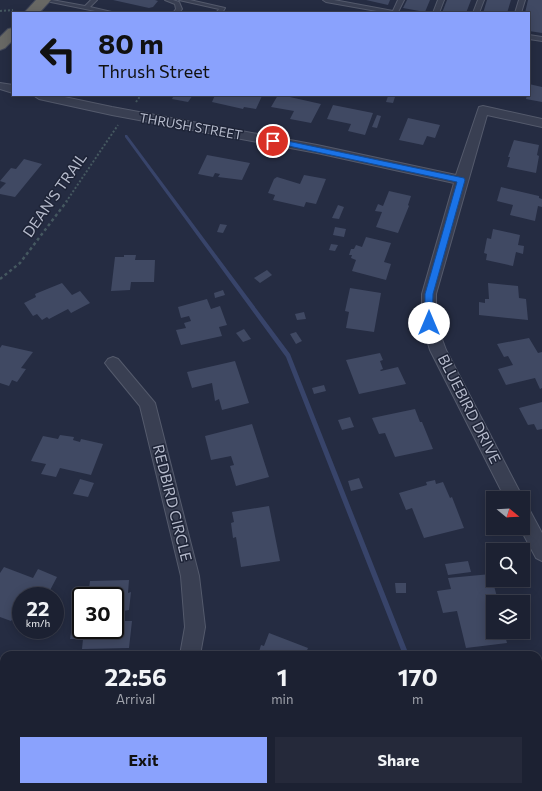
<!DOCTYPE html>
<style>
:root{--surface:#1c2132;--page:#25293a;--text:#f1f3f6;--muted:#a0a3ac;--line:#3a3e4d;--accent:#8aa2fd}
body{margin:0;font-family:Commissioner,sans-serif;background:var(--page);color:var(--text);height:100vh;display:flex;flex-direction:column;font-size:15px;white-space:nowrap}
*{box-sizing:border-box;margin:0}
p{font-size:13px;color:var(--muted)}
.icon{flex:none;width:22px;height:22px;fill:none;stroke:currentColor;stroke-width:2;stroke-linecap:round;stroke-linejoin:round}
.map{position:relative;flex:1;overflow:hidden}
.side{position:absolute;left:0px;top:651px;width:542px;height:140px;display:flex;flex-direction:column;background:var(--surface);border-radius:12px 12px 0 0;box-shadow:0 2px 10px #0003,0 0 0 1px var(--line)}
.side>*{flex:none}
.guide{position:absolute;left:12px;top:12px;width:518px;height:84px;border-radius:0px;box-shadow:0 2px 10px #0003,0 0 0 1px var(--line);background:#8aa2fd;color:#111;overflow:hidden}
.needle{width:26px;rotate:108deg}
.buttons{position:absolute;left:486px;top:491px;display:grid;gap:8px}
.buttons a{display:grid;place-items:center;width:44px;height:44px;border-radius:0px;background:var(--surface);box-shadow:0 2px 10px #0003,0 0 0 1px var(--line);font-size:20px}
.speed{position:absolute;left:12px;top:587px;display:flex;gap:8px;font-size:20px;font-weight:700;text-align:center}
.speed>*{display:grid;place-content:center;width:52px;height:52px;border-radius:50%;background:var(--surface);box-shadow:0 2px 10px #0003,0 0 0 1px var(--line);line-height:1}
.speed small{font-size:10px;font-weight:400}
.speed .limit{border:2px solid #111;border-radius:6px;background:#fff;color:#111}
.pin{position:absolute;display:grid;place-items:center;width:34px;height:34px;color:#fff;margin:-17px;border:2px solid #fff;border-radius:50%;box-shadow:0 1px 4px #0007}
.me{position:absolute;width:44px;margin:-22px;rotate:0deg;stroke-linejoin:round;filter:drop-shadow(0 0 3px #0008)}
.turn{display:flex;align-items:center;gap:14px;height:84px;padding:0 20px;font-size:18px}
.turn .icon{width:52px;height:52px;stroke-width:2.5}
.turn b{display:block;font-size:28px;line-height:34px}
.eta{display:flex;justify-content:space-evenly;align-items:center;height:68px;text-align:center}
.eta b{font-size:24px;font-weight:700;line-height:28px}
.primary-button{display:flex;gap:8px;margin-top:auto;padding:8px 20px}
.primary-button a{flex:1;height:46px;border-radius:0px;background:var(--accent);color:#111;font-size:16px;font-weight:700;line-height:46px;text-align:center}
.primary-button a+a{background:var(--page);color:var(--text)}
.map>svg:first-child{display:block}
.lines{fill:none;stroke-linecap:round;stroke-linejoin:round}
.stream{fill:#38446a;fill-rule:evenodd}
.building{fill:#404963}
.service-casing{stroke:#545a6c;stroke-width:2}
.minor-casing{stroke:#545a6c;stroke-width:2}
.trunk-casing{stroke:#414759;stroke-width:2}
.path-far1{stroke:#455860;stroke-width:2;stroke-dasharray:2 2;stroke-linecap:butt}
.path{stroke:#455860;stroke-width:2.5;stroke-dasharray:3 3;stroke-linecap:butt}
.service{fill:#393f52;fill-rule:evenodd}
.minor{fill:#393f52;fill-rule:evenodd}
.trunk{fill:#686864;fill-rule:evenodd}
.route{fill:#1a73e8;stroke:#114b97}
.labels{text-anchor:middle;stroke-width:3;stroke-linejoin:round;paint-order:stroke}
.far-street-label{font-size:13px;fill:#b6bbcc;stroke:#1e2437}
.street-label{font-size:15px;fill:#b6bbcc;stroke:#1e2437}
</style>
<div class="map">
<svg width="542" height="791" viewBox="0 0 542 791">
<rect width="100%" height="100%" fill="#252c42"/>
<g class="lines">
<!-- stream -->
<g class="stream">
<path d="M 125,135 L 127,135 L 290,354 L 409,655 L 403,655 L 286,357 L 125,137 Z"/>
<path d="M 453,787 L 461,787 L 463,791 L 455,791 Z"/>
</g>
</g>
<!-- building -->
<g class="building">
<path d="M 113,0 L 155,0 L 158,1 L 153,7 L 149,8 Z"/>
<path d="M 366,0 L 390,0 L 388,5 Z"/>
<path d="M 407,0 L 430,0 L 425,12 L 403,8 Z"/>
<path d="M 447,0 L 471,0 L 466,13 L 442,13 Z"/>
<path d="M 487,0 L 511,0 L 507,13 L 483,13 Z"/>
<path d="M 528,0 L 542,0 L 542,33 L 529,31 L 529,13 L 525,13 Z"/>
<path d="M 529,84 L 542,87 L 542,102 L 526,99 L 527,95 L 529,95 Z"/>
<path d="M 174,95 L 193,95 L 188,102 L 172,99 Z"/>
<path d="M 215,95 L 258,95 L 262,96 L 256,109 L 244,107 L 243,109 L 212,102 Z"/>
<path d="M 278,95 L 281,95 L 321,104 L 311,123 L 290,119 L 294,111 L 271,107 Z"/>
<path d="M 388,96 L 395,97 L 393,103 L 386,102 Z"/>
<path d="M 333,105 L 373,113 L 365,135 L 348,131 L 351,124 L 327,119 Z"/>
<path d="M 377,115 L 381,116 L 377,128 L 372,127 Z"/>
<path d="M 408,118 L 440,125 L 435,138 L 427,136 L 423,145 L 399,140 Z"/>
<path d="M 514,140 L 539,145 L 537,155 L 539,156 L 536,173 L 507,167 L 510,157 L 508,157 Z"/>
<path d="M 207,155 L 250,163 L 242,180 L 218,177 L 220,174 L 215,173 L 213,177 L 198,174 Z"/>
<path d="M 24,159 L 42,164 L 15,197 L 0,194 L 0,189 L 6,183 L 0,181 L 11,168 L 16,169 Z"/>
<path d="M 304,175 L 326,179 L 316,204 L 306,202 L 304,207 L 273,200 L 275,195 L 268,193 L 274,179 L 277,177 L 300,184 Z"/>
<path d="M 501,187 L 539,196 L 539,198 L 542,199 L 542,207 L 538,206 L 535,221 L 510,215 L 513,205 L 497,201 Z"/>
<path d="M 389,191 L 411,196 L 408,205 L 409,206 L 398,233 L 376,227 L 382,212 L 375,211 L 378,204 L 383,206 Z"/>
<path d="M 338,205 L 344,207 L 339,219 L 332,218 Z"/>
<path d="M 220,224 L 227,225 L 223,233 L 217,232 Z"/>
<path d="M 335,227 L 346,229 L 344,237 L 333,235 Z"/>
<path d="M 493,229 L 520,235 L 518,245 L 524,246 L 523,254 L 516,252 L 513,266 L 486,260 L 487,254 L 484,253 L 487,238 L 491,239 Z"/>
<path d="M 366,237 L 391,243 L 384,262 L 391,264 L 386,280 L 352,271 L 356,260 L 351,258 L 352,255 L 349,255 L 351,249 L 354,249 L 356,245 L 362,247 Z"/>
<path d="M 331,244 L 338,245 L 335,251 L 329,250 Z"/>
<path d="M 124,255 L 136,255 L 135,260 L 155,260 L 154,282 L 131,282 L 130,290 L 111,291 L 115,257 L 124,257 Z"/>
<path d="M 267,270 L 272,275 L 260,283 L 254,278 Z"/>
<path d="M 62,283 L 72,295 L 80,291 L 90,303 L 71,313 L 68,309 L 49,319 L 47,317 L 42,320 L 37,314 L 33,316 L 24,303 L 36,297 L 35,294 Z"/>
<path d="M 488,283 L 518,286 L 519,298 L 526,299 L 528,320 L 479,315 L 479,302 L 485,303 L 485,299 L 489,299 Z"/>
<path d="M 350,288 L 381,293 L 374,332 L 346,328 L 349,312 L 345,311 Z"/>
<path d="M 223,290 L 225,295 L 215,298 L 214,293 Z"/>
<path d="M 207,299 L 211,309 L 220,306 L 227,325 L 219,327 L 222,336 L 181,345 L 176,330 L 186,328 L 184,323 L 191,321 L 189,316 L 181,318 L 178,307 Z"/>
<path d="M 304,312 L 306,319 L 297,320 L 295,314 Z"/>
<path d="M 244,329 L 251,339 L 243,342 L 236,333 Z"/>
<path d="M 296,332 L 302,341 L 296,344 L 290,334 Z"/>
<path d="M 529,338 L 538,353 L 542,352 L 542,388 L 540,389 L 535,378 L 506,385 L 498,369 L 513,365 L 508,356 L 504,357 L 497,344 Z"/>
<path d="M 2,345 L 33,352 L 21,368 L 26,369 L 17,382 L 12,380 L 9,386 L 0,383 L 0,348 Z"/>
<path d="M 380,353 L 383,360 L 380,361 L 383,369 L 380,370 L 381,371 L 398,367 L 406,384 L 359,394 L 346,360 Z"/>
<path d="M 235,361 L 249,403 L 222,410 L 219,399 L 215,401 L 212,383 L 192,388 L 187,372 Z"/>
<path d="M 324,385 L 326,391 L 314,394 L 312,388 Z"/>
<path d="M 542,402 L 542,429 L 537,430 L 534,424 L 528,425 L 519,408 Z"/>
<path d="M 415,409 L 420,422 L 422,422 L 433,449 L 395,457 L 385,433 L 379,434 L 372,418 Z"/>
<path d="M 350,417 L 354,427 L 342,430 L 338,420 Z"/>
<path d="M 252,424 L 269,477 L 236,486 L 230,466 L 234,465 L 231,456 L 211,460 L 205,436 Z"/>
<path d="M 60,435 L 74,437 L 73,440 L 80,442 L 81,439 L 103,444 L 91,475 L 60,468 L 56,477 L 41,474 L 46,464 L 31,461 L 43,436 L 58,439 Z"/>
<path d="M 359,478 L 363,488 L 351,491 L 348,481 Z"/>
<path d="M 80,479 L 94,483 L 88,497 L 73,494 Z"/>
<path d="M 435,480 L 436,484 L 443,482 L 450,498 L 452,497 L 464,528 L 424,538 L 412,508 L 406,510 L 399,493 L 427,485 L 426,482 Z"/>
<path d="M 269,506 L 280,561 L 241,567 L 236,537 L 233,538 L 231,523 L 234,522 L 232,512 Z"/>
<path d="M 468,561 L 471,572 L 448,575 L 445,564 Z"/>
<path d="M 4,567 L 33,578 L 38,569 L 57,577 L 47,596 L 21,596 L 21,622 L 13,618 L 11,621 L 0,617 L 0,573 Z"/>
<path d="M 491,574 L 498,601 L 489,602 L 493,613 L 493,632 L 504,632 L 507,643 L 466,648 L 457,611 L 443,613 L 437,591 L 451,589 L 448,578 Z"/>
<path d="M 129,580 L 128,593 L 131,592 L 129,610 L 123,611 L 122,621 L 132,621 L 129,648 L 82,649 L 83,639 L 70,639 L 73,619 L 81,619 L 81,630 L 115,630 L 115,596 L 88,596 L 90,581 Z"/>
<path d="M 395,583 L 406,583 L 406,593 L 396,593 Z"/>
<path d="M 269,633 L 308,648 L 305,655 L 258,655 L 261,645 L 264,646 Z"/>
<path d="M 0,762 L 4,764 L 4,787 L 41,787 L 39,791 L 0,791 Z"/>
</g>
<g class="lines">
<defs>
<g id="service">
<path d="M 41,0 L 52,0 L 85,6 L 91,0 L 97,0 L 90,7 L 116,13 L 105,13 Z"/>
<path d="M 165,0 L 173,0 L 179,2 L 182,9 L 179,13 L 173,13 L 176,9 L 175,4 Z"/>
<path d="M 179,0 L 190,0 L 225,8 L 222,13 L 216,13 L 219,9 Z"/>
<path d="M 323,0 L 334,0 L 393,11 L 398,0 L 404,0 L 398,12 L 400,13 L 388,13 L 326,2 Z"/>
<path d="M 438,0 L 444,0 L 439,13 L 433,13 Z"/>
<path d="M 478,0 L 484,0 L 479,13 L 473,13 Z"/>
<path d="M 519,0 L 525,0 L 521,13 L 515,13 Z"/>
<path d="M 529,35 L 542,37 L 542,41 L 529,39 Z"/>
</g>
<g id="minor">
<path d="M 0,83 L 13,85 L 13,93 L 0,89 Z"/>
<path d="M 33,95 L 55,95 L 112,107 L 317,145 L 456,175 L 479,107 L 483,106 L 542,119 L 542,127 L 487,115 L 436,294 L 436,323 L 446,350 L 523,498 L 505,498 L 430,350 L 422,323 L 422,294 L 454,183 L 317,153 L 112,115 L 39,99 Z"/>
<path d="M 113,357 L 118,359 L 155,403 L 199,576 L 205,627 L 200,655 L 180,655 L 185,627 L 181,576 L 140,406 L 108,367 L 105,363 L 108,359 Z"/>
<path d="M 523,507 L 529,509 L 542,533 L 542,561 L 536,558 L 520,528 L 523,528 Z"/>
<path d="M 0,675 L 4,676 L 4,696 L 0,695 Z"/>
<path d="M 133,787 L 155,787 L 153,791 L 131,791 Z"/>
<path d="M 247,787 L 277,787 L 279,791 L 249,791 Z"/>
</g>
<g id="trunk">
<path d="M 36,0 L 51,0 L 39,13 L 24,13 Z"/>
<path d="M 13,28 L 13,40 L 5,48 L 0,50 L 0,37 L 8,29 Z"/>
</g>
</defs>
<!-- service casing -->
<use href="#service" class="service-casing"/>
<!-- minor casing -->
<use href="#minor" class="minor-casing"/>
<!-- trunk casing -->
<use href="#trunk" class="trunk-casing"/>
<!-- path-far1 -->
<g class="path-far1">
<path d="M 0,11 L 13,10"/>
<path d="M 136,102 L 141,95"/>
<path d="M 66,202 L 118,125"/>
</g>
<!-- path -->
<path class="path" d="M 0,279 L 20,263 L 67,201"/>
<!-- service -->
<use href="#service" class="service"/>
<!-- minor -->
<use href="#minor" class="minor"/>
<!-- trunk -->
<use href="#trunk" class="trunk"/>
</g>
<!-- route -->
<path class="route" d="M 273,138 L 464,178 L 465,180 L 433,294 L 432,325 L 426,325 L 425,323 L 425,294 L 457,182 L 270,142 L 269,141 Z"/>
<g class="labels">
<!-- far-street labels -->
<g class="far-street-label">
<text transform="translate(191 126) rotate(10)" y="5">THRUSH STREET</text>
</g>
<!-- street labels -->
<g class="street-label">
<text transform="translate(55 195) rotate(-55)" y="5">DEAN'S TRAIL</text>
<text transform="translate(469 409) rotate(63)" y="5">BLUEBIRD DRIVE</text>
<text transform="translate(172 503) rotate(76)" y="5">REDBIRD CIRCLE</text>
</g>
</g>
</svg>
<div class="buttons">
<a><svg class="needle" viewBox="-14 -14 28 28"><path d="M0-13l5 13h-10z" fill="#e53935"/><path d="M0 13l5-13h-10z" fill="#a0a3ac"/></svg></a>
<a><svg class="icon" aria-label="search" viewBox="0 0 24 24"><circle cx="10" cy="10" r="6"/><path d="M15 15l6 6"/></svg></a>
<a><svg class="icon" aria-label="layers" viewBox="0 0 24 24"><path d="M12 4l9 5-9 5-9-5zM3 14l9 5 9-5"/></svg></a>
</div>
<div class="speed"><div>22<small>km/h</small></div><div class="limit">30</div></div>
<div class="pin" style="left:273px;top:141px;background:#d93025"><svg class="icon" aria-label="arrive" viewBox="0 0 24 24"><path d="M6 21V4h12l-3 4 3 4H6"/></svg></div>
<svg class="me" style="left:429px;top:323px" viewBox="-20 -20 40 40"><circle r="19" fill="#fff"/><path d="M0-13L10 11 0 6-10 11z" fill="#1a73e8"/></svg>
<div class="guide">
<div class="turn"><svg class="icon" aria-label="left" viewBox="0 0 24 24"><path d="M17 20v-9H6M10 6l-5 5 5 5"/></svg><div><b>80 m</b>Thrush Street</div></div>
</div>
<section class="side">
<div class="eta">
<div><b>22:56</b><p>Arrival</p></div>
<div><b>1</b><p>min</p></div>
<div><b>170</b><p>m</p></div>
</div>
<div class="primary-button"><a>Exit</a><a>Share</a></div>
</section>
</div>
